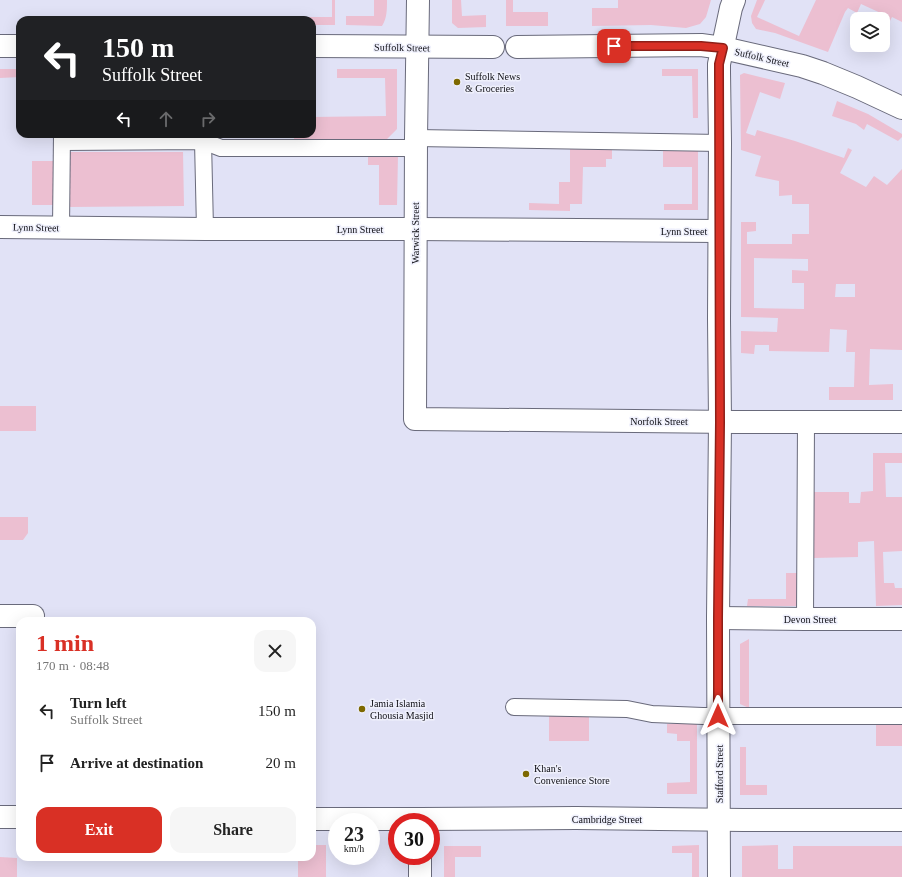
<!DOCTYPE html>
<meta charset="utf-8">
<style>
:root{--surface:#fff;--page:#f6f6f6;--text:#222;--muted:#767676;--accent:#d93025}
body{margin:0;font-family:Georgia,serif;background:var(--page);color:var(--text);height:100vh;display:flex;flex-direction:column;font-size:15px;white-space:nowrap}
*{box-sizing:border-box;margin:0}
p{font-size:13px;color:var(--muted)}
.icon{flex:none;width:22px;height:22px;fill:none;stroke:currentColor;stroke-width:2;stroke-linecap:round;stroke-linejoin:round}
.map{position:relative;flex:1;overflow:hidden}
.drawer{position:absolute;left:16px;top:617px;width:300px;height:244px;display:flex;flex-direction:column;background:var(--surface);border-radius:12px;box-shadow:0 4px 16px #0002}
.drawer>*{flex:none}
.banner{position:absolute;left:16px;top:16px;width:300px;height:122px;border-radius:12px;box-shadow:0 4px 16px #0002;background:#202124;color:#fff;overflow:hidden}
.fabs{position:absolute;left:850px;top:12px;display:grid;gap:8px}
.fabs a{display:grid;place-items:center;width:40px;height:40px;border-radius:8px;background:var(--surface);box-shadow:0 4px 16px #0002;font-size:20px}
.speed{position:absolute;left:328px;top:813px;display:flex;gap:8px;font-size:20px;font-weight:700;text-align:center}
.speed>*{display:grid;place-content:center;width:52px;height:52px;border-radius:50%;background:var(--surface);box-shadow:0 4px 16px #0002;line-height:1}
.speed small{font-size:10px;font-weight:400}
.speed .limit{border:6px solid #d22;background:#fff;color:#111}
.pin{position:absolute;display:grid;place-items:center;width:34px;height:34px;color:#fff;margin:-17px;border-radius:8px;box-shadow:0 2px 6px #0006}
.me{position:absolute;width:44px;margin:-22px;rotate:0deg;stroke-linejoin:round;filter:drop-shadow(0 0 3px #0008)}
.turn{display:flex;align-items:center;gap:14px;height:84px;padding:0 20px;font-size:18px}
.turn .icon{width:52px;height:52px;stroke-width:2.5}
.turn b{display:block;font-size:28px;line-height:34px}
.lanes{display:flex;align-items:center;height:38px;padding:0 20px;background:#0003;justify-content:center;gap:20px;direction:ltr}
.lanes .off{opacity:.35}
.round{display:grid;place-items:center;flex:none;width:42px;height:42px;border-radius:12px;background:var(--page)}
.summary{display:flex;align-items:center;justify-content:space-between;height:68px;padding:0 20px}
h1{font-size:24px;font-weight:800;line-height:30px;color:var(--accent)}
.primary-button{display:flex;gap:8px;margin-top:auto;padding:8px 20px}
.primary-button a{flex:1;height:46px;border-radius:12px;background:var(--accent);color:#fff;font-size:16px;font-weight:800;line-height:46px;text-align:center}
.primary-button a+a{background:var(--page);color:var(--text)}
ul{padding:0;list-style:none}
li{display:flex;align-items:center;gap:12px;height:52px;padding:0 20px}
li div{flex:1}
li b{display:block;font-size:15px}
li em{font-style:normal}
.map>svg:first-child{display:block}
.green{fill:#ecbfd1;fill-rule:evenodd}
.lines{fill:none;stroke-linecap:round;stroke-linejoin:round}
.lane-casing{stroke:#696a7b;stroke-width:18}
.street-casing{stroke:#696a7b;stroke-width:24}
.lane{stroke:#fff;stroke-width:16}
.street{stroke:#fff;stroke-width:22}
.route-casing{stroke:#8d1f18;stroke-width:10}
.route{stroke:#d93025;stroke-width:7}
.poi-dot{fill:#7d6800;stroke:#eff0fc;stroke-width:1.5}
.labels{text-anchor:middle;stroke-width:3;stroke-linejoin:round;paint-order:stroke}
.street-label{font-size:10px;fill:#0d0d13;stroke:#eff0fc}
.poi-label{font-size:10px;fill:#0d0d13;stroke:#eff0fc;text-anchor:start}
</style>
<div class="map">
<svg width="902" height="877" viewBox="0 0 902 877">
<rect width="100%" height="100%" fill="#e1e2f6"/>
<!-- green -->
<g class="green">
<path d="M 332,0 L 335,0 L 335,25 L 312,25 L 312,20 L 303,20 L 303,17 L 332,17 Z"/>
<path d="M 374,0 L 387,0 C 387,10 387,18 382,26 L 346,25 L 346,16 L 374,16 Z"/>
<path d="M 452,0 L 461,0 L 462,16 L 486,15 L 486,27 L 458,28 L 452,23 Z"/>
<path d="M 506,0 L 513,0 L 513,12 L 548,12 L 548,26 L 506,26 Z"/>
<path d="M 618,0 L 711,0 L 706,17 L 700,24 L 686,28 L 651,25 L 592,26 L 592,8 L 618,8 Z"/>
<path d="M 757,0 L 765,0 L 757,17 L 799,36 L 816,0 L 902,0 L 902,22 L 892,17 L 890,21 L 883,18 L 885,15 L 861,4 L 857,13 L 848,8 L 845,12 L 828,52 L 775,33 L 756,29 L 752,23 L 751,16 Z"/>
<path d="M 0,69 L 20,69 L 20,77 L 0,78 Z"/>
<path d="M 337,69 L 397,69 L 397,129 L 387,139 L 294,139 L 294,134 L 312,134 L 312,117 L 386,116 L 385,78 L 337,78 Z"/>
<path d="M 662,69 L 698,69 L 698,118 L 693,118 L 692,76 L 662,76 Z"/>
<path d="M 744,73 L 785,83 L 780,99 L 760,92 L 746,133 L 755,136 L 757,130 L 795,141 L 844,158 L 848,148 L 852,150 L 840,173 L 866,187 L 874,176 L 887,185 L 902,169 L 902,350 L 870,349 L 869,385 L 893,384 L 893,400 L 829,400 L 829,387 L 854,387 L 855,352 L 846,352 L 847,330 L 830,329 L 829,352 L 769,351 L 769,345 L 755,345 L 754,354 L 741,353 L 741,331 L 777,332 L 778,318 L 741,317 L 741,222 L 756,222 L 756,231 L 747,232 L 747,244 L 792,244 L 792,234 L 809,234 L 809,204 L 792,204 L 792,195 L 779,196 L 779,181 L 755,176 L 761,156 L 741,150 L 740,75 ZM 754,258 L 808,259 L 808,271 L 792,270 L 792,283 L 804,283 L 804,309 L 754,308 ZM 836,284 L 855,284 L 855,297 L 835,297 Z"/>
<path d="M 837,101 L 868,114 L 902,134 L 902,137 L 898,141 L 867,124 L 864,130 L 856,124 L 832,116 Z"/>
<path d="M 570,149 L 612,150 L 612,159 L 606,159 L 606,167 L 583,167 L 582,204 L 570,204 L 570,211 L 529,210 L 529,203 L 559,204 L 559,182 L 570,182 Z"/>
<path d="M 663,149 L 698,150 L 698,210 L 664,210 L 664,204 L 692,204 L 692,167 L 663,167 Z"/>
<path d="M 70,152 L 183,152 L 184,206 L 70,207 Z"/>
<path d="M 368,154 L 398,155 L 397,205 L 379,205 L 379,165 L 368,165 Z"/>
<rect x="32" y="161" width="25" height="44"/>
<rect x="0" y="406" width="36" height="25"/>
<path d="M 873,453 L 902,453 L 902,463 L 885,463 L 886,497 L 902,497 L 902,551 L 883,552 L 884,583 L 894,583 L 895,588 L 902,588 L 902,605 L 876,606 L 874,541 L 858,542 L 858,557 L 813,558 L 813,492 L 849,492 L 849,503 L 860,503 L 861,492 L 873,491 Z"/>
<path d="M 0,517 L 28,517 L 28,533 L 23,540 L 0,540 Z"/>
<path d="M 786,573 L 799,573 L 798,606 L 747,606 L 748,599 L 786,599 Z"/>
<path d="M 749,639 L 749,708 L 740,704 L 740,644 Z"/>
<path d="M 549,715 L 589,716 L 589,741 L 549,741 Z"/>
<path d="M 697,723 L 697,794 L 667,794 L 667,783 L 690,782 L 690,741 L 677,741 L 677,734 L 667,733 L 667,724 Z"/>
<rect x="876" y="723" width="26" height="23"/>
<path d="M 740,747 L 746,747 L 746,785 L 767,785 L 767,795 L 740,795 Z"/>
<path d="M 312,845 L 326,845 L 326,877 L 298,877 L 298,857 L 216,857 L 312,857 Z"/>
<path d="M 699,845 L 699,877 L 692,877 L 692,853 L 672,853 L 672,846 Z"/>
<path d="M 778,845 L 778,869 L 793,869 L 793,846 L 902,846 L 902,877 L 742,877 L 742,846 Z"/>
<path d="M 444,846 L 481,846 L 481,857 L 455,857 L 455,877 L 444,877 Z"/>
<path d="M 0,857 L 17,858 L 17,877 L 0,877 Z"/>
</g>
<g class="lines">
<defs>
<g id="lane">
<path d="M 416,138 L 720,143"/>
<path d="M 203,141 L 205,229"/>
<path d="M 62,142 L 203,141 L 221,148 L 416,148"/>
<path d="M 61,227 L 62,134"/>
<path d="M 805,619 L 806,422"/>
<path d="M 514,707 L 627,709 L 652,714 L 703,716 L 902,716"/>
</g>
<g id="street">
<path d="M 418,0 L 416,138 L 415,419 L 736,422 L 902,422"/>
<path d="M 0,46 L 20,46"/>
<path d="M 312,46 L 493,47"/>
<path d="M 517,47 L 701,45 L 723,48 L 802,66 L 823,73 L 857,87 L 902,108"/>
<path d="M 0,227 L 205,229 L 415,229 L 719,231"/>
<path d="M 0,616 L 33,616"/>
<path d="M 718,618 L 805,619 L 902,619"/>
<path d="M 0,817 L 20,817"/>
<path d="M 312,819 L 420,819 L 576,818 L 743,820 L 902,820"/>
<path d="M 420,856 L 420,877"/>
<path d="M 719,877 L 718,618 L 720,422 L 719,319 L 720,143 L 719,72 L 719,64 L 731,8 L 734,0"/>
</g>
</defs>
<!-- lane casing -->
<use href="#lane" class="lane-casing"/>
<!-- street casing -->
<use href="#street" class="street-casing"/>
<!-- lane -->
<use href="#lane" class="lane"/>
<!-- street -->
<use href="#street" class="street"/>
</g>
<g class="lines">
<defs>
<path id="route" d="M 614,46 L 701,46 L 723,48 L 719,64 L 719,72 L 720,422 L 718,618 L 718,716"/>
</defs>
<!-- route casing -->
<use href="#route" class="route-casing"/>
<!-- route -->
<use href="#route" class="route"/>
</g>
<!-- markers -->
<g class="poi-dot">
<circle cx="457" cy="82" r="4"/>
<circle cx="362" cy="709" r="4"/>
<circle cx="526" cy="774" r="4"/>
</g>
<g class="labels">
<!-- street labels -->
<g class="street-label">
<text transform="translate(402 47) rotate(1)" y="4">Suffolk Street</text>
<text transform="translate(762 57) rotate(13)" y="4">Suffolk Street</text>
<text transform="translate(36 227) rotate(1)" y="4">Lynn Street</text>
<text x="360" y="233">Lynn Street</text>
<text x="684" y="235">Lynn Street</text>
<text transform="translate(415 233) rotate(-90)" y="4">Warwick Street</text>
<text x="659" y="425">Norfolk Street</text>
<text x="810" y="623">Devon Street</text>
<text transform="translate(719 774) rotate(-90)" y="4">Stafford Street</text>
<text x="607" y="823">Cambridge Street</text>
</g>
<!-- poi labels -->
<g class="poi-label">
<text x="465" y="80">Suffolk News<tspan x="465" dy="12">&amp; Groceries</tspan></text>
<text x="370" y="707">Jamia Islamia<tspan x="370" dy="12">Ghousia Masjid</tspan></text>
<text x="534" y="772">Khan's<tspan x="534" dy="12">Convenience Store</tspan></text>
</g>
</g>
</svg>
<div class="fabs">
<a><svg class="icon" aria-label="layers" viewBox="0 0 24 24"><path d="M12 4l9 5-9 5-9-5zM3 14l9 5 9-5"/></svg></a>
</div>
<div class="speed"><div>23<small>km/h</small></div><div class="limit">30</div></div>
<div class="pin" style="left:614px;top:46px;background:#d93025"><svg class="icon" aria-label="arrive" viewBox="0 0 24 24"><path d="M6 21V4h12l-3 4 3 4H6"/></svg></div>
<svg class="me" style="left:718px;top:716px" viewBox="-20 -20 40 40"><path d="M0-17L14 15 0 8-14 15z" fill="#d93025" stroke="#fff" stroke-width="4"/></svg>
<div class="banner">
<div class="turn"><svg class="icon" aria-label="left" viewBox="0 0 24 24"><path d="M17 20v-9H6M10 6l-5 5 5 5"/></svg><div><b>150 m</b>Suffolk Street</div></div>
<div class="lanes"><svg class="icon" aria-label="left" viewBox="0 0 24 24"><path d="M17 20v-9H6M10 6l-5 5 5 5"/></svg><svg class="icon off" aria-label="ahead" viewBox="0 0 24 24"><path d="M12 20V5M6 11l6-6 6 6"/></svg><svg class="icon off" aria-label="right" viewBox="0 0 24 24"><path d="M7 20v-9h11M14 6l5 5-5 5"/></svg></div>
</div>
<section class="drawer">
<div class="summary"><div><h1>1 min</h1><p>170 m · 08:48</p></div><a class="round"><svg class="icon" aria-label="close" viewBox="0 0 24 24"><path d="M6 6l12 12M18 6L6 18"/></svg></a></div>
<ul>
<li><svg class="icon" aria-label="left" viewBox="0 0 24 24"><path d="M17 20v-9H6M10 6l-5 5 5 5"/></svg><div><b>Turn left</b><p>Suffolk Street</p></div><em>150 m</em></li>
<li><svg class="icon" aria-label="arrive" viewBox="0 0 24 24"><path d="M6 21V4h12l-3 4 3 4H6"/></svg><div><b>Arrive at destination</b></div><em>20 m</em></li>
</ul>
<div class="primary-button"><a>Exit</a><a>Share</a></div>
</section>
</div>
